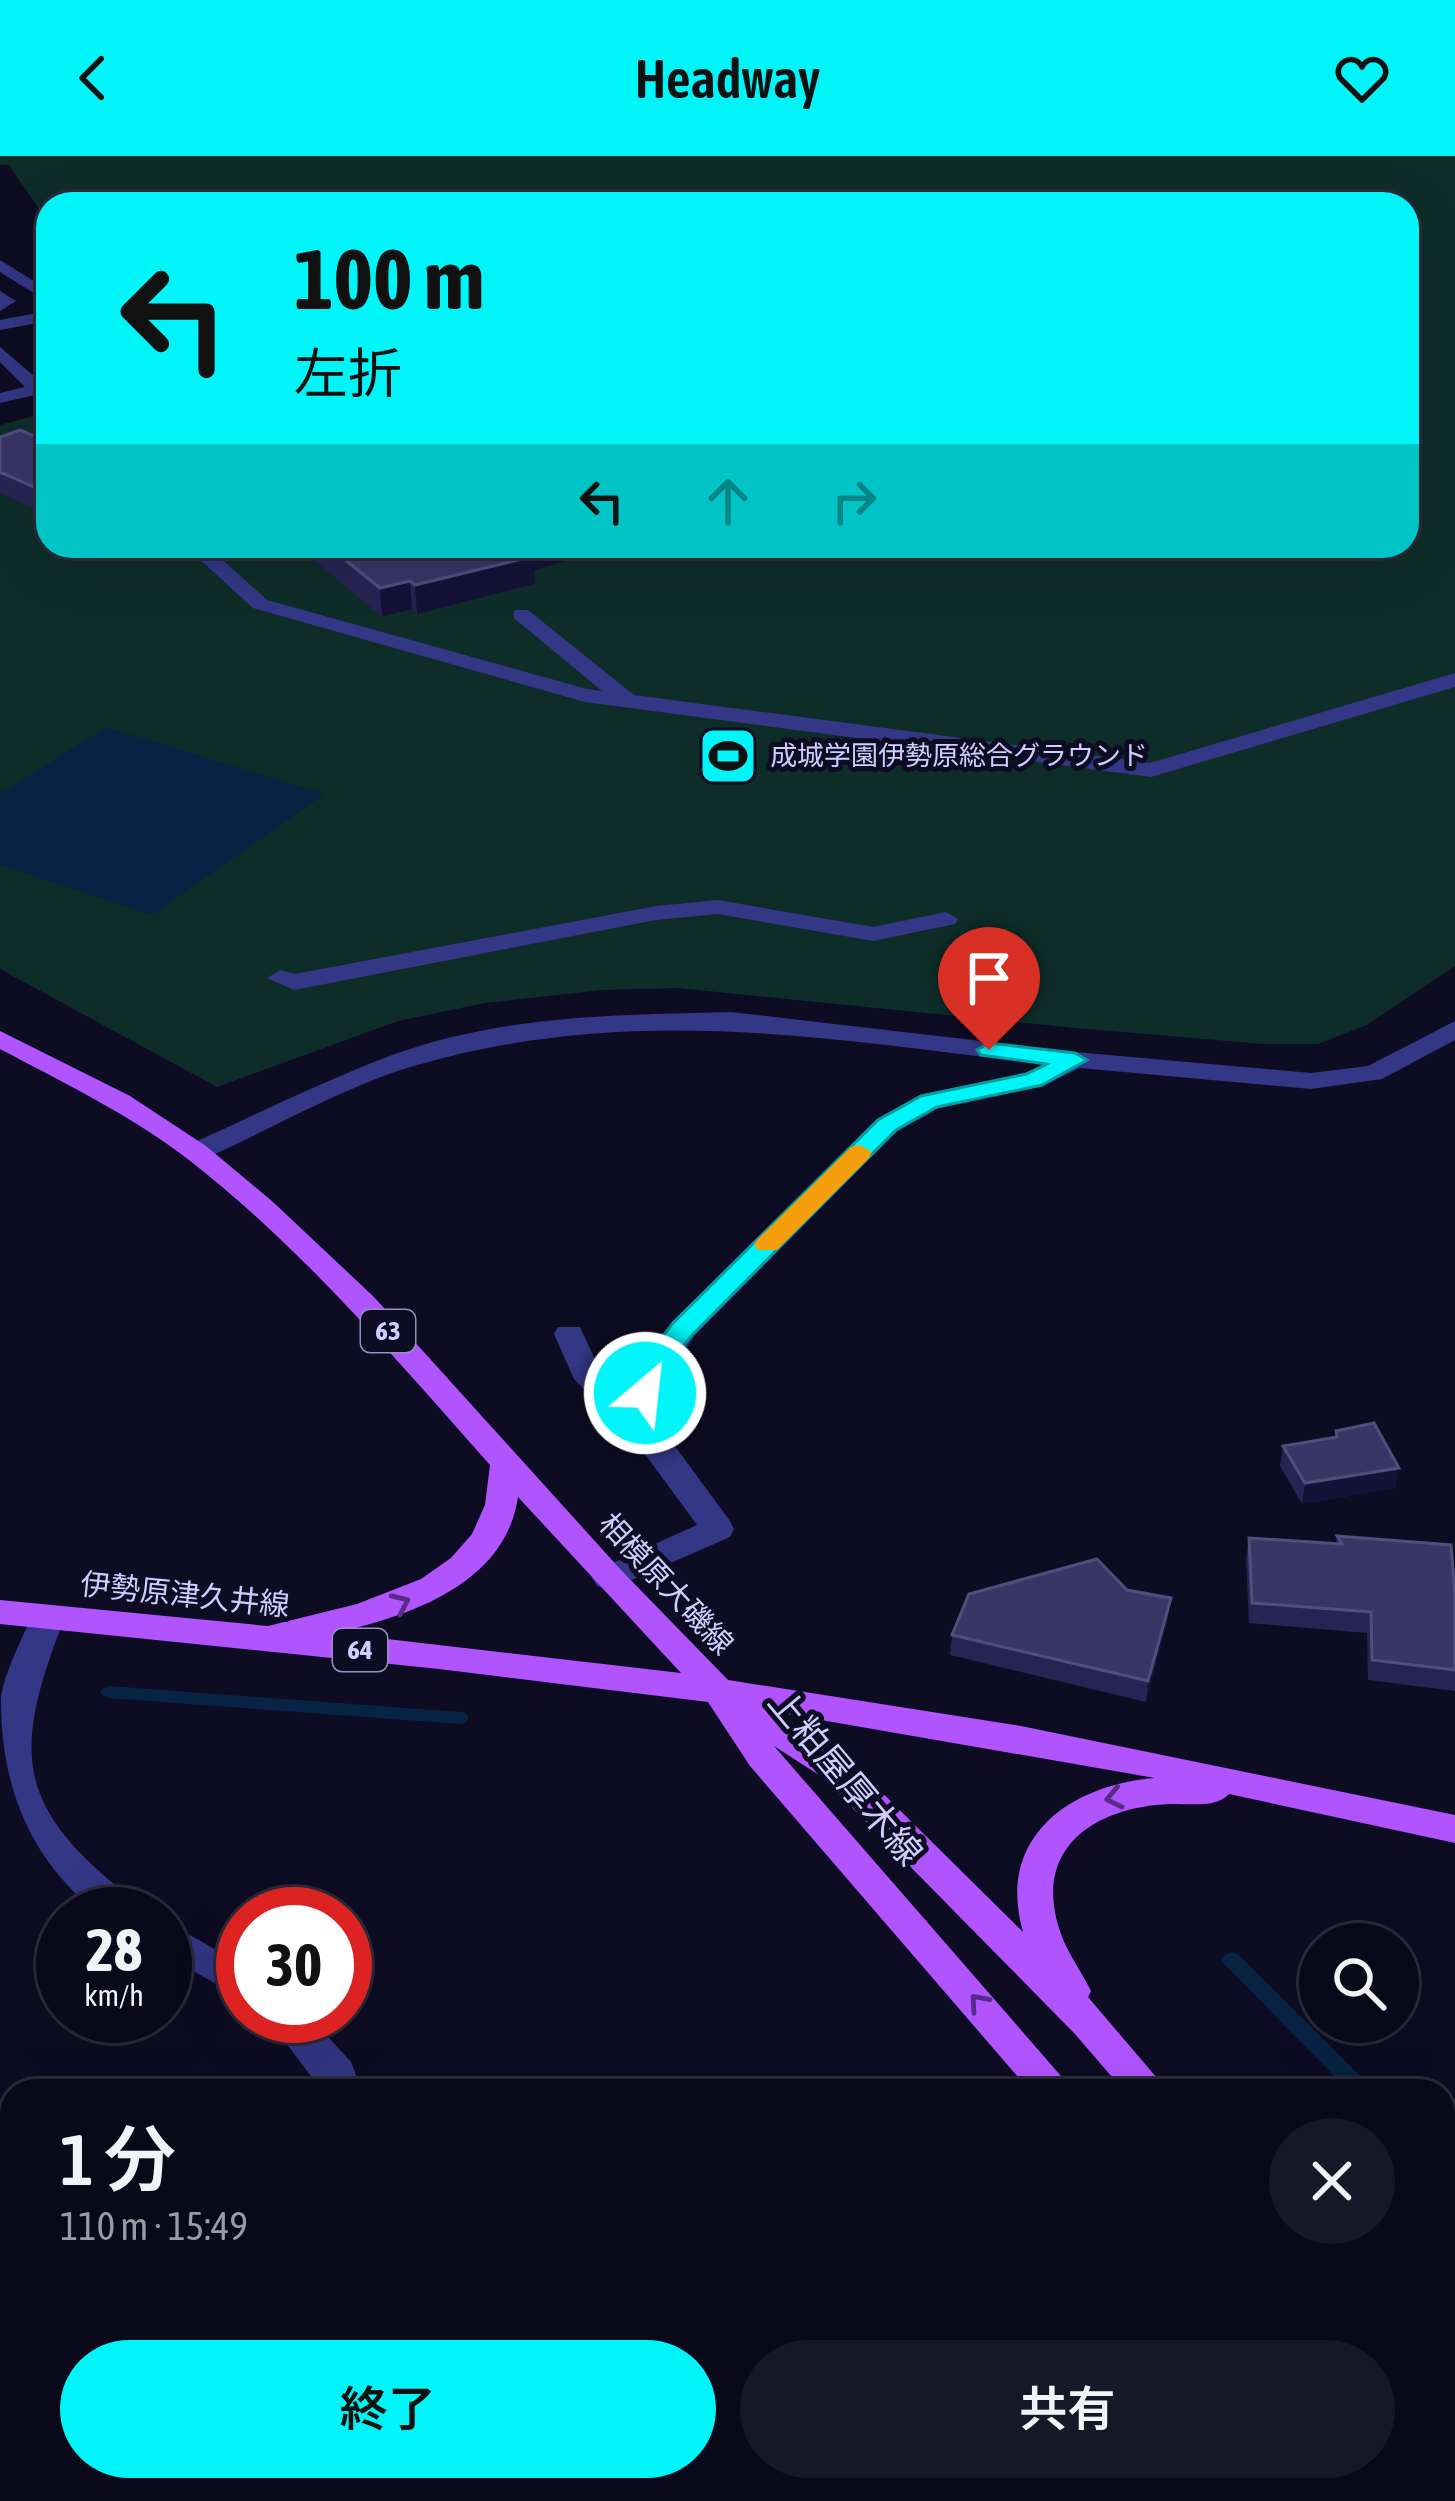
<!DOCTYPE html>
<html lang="ja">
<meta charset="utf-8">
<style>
:root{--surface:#0a091a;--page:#181727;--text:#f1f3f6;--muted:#999aa2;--line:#2a2a39;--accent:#00f5f8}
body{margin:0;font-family:"Asap Condensed","Noto Sans JP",sans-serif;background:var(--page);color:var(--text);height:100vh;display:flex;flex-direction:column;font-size:45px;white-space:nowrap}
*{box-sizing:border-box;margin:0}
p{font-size:39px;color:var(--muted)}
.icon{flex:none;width:66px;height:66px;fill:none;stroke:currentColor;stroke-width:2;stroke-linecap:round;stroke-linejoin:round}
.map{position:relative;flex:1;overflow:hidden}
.panel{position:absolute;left:0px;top:1923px;width:1455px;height:423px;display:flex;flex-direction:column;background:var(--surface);border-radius:36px 36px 0 0;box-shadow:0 12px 48px #0002,0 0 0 3px var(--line)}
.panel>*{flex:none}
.top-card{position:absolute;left:36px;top:36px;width:1383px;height:366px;border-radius:36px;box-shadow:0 12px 48px #0002,0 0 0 3px var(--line);background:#00f5f8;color:#111;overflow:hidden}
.fabs{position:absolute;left:1299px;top:1767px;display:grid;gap:24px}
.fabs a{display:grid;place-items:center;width:120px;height:120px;border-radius:50%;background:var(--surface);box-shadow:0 12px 48px #0002,0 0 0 3px var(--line);font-size:60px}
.speed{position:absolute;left:36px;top:1731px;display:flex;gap:24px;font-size:60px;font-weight:700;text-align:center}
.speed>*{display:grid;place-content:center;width:156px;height:156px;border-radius:50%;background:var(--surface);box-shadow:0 12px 48px #0002,0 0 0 3px var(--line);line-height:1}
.speed small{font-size:30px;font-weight:400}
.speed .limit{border:18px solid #d22;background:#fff;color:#111}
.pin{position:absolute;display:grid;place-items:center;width:102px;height:102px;color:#fff;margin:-123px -51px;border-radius:50% 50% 50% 0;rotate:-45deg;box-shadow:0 0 12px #0007}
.pin .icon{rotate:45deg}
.me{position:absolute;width:132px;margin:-66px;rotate:28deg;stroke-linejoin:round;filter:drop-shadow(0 0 9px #0008)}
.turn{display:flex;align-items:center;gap:42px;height:252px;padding:0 60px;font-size:54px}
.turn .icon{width:156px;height:156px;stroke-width:2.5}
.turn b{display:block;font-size:84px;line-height:102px}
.lanes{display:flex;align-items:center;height:114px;padding:0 60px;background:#0003;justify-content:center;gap:60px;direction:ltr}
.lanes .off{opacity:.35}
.round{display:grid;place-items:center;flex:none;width:126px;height:126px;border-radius:63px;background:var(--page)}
.overview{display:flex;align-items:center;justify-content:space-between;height:204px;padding:0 60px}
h1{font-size:72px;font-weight:600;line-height:90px}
.action{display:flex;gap:24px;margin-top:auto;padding:24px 60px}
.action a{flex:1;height:138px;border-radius:72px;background:var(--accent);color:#111;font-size:48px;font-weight:600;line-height:138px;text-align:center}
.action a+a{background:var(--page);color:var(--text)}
header{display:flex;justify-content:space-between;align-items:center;height:156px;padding:0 60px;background:var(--accent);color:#111;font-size:54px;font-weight:600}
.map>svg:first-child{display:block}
.green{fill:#0e2d29}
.water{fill:#082445}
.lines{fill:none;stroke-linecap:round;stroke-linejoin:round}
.stream{fill:#082445;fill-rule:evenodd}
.minor{fill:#333785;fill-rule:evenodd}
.major{fill:#b054ff;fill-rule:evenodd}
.wall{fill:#282352}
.shaded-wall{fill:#161237}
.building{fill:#3a3565;stroke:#514d7d;stroke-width:3}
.oneway{stroke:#572c85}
.route{fill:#00f5f8;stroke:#009fa1;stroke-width:3}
.slow{fill:#f59e0b}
.labels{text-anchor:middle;stroke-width:10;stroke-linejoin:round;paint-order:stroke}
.far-poi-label{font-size:27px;fill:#cecdff;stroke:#0e0c22;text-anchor:start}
.shield{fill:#0e0c22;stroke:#9493bd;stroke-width:3}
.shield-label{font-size:27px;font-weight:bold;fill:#cecdff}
.street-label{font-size:30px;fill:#cecdff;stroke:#0e0c22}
.near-street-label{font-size:36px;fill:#cecdff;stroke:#0e0c22}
</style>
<header><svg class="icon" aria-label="back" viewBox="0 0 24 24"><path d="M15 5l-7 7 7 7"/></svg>Headway<svg class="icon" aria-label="heart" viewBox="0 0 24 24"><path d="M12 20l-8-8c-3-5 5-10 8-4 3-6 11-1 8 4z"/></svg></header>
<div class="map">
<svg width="1455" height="2345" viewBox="0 0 1455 2345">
<rect width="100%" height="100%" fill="#0e0c22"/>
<!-- green -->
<path class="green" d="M 0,0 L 1455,0 L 1455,810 L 1367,869 L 1318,888 L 1263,888 L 1075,872 L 678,832 L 602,834 L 485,847 L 398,865 L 217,931 L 0,813 L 0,269 L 48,256 L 48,390 L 1407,390 L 1407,48 L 48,48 L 48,66 L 9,9 L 0,9 Z"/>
<!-- water -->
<path class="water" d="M 106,571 L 325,638 L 152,759 L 0,709 L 0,638 Z"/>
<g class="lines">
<!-- stream -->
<g class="stream">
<path d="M 109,1530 L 460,1556 L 466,1557 L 469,1562 L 466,1567 L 460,1568 L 109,1542 L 103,1540 L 100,1536 L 103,1532 Z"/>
<path d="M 1232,1796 L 1239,1799 L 1369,1929 L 1372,1935 L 1349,1935 L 1225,1809 L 1222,1804 L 1225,1799 Z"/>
<path d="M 1443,2008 L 1455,2016 L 1455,2038 L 1443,2030 Z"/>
</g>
<!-- minor -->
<g class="minor">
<path d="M 0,104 L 48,134 L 48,146 L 0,116 Z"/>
<path d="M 0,135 L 16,145 L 0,155 Z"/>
<path d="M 48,155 L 48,165 L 0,174 L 0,164 Z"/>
<path d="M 0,191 L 42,227 L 48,226 L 48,236 L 0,247 L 0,237 L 25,231 L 0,206 Z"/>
<path d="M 185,390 L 207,390 L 267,444 L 587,533 L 602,535 L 514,462 L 514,454 L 528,454 L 634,539 L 1150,607 L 1455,517 L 1455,531 L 1151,621 L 585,546 L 253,452 Z"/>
<path d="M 718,744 L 873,771 L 946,756 L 958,763 L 955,768 L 873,785 L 718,758 L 656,764 L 294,834 L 267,822 L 280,814 L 295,818 L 656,750 Z"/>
<path d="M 731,856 L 1075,896 L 1311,917 L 1368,910 L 1455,865 L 1455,884 L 1382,923 L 1311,933 L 1080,912 L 1042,930 L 938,952 L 897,975 L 694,1180 L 664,1232 L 662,1256 L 666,1278 L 730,1365 L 734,1373 L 730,1381 L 609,1434 L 597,1430 L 592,1422 L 597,1414 L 697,1369 L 642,1294 L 574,1223 L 554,1178 L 558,1171 L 580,1171 L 599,1212 L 632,1247 L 646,1204 L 672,1166 L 877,963 L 919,940 L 1025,918 L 1045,908 C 824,883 634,846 414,910 C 350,928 269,974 206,1002 L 186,1002 L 182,996 L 186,990 C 253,960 319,927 387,901 C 497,859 616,859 731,856 Z"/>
<path d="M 48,1449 L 60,1453 L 65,1461 C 10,1601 15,1653 139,1748 L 145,1758 L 99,1758 C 30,1704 0,1630 1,1540 C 6,1513 21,1486 31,1461 L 36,1453 Z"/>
<path d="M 165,1765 L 243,1809 L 243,1843 L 165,1799 Z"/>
<path d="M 266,1860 L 309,1860 L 351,1906 L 362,1935 L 322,1935 Z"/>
<path d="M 124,2334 L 168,2334 L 165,2345 L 119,2345 Z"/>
</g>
<!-- major -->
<g class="major">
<path d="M 0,875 L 130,940 L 206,990 L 273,1046 L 374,1141 L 621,1414 L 728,1524 L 1021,1570 L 1455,1659 L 1455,1687 L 1229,1638 C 1215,1653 1188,1647 1168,1648 C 1092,1652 1031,1694 1061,1778 C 1068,1798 1082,1816 1091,1835 L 1088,1841 L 1168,1935 L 1124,1935 L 1075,1878 L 822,1621 L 774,1590 L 1074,1935 L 1030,1935 L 750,1610 L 708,1546 L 439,1513 L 0,1468 L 0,1444 L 268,1470 L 357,1448 L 421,1423 L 451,1402 L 472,1378 L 485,1349 L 490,1309 C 395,1202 302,1092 189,1004 C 131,959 64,927 0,893 ZM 518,1341 L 681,1517 L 335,1477 C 409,1460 505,1429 518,1341 ZM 775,1556 L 1155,1622 C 1069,1629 996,1682 1023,1776 L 848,1603 Z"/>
<path d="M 1443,2260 L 1455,2265 L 1455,2316 L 1443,2311 Z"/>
<path d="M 1361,2334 L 1410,2334 L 1415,2345 L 1365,2345 Z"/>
</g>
</g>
<!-- wall -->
<g class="wall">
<path d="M 0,281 L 48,286 L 48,359 L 0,337 Z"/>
<path d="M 297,390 L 563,390 L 564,406 L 534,414 L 535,428 L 417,458 L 412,453 L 382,461 Z"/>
<path d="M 1336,1275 L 1395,1332 L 1302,1348 L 1280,1310 L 1283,1290 L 1335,1281 Z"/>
<path d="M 1337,1380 L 1455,1438 L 1455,1535 L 1368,1524 L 1367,1477 L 1249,1467 L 1246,1402 L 1249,1382 L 1336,1387 Z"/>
<path d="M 1127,1434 L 1168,1462 L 1146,1546 L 950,1499 L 952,1479 Z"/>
</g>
<!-- shaded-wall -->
<g class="shaded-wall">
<path d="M 519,390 L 563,390 L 564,406 L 534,414 L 535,428 L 417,458 L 415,429 Z"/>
<path d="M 410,425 L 412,453 L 382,461 L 380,432 Z"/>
<path d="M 1399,1312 L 1395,1332 L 1302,1348 L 1305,1327 Z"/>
<path d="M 1171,1442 L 1168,1462 L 1146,1546 L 1148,1525 Z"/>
</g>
<!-- building -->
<g class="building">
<path d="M 20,274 L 48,286 L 48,337 L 0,316 L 0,281 Z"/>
<path d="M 328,390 L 520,390 L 534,400 L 415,429 L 410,425 L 380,432 Z"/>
<path d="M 1374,1267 L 1399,1312 L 1305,1327 L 1283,1290 L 1337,1281 L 1336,1275 Z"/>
<path d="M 1337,1380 L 1451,1389 L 1455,1438 L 1455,1514 L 1372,1504 L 1371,1456 L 1252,1447 L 1249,1382 L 1342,1388 Z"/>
<path d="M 1097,1403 L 1127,1434 L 1171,1442 L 1148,1525 L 952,1479 L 969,1438 Z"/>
</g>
<!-- one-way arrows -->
<defs><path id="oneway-chevron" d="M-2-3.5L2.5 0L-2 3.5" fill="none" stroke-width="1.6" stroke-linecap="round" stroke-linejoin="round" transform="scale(3)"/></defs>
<g class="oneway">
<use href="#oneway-chevron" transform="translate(401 1447) rotate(-24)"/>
<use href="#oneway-chevron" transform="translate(1114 1642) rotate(168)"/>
<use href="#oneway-chevron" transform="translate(978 1846) rotate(-131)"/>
</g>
<!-- route -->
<path class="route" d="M 989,887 L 1075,897 L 1087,904 L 1042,929 L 937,951 L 896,974 L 692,1179 L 668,1209 L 655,1244 L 635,1244 L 631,1237 L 641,1208 L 673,1167 L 878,964 L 921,940 L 1026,918 L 1047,908 L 981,899 L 977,894 Z"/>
<!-- slow -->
<path class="slow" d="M 860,989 L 872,996 L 869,1002 L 777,1094 L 758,1094 L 754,1088 L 758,1083 L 851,991 Z"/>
<!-- icons -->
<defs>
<symbol id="stadium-square" viewBox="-11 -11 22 22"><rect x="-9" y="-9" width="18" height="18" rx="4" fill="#00f5f8" stroke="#0e0c22"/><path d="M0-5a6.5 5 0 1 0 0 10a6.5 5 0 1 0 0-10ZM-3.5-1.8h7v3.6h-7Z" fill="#111"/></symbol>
</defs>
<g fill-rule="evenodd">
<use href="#stadium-square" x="695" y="567" width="66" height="66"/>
</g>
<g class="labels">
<!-- far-poi labels -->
<g class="far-poi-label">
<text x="770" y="609">成城学園伊勢原総合グラウンド</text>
</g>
<!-- shield labels -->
<g class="shield">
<rect x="361" y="1154" width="54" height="42" rx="9"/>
<rect x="333" y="1473" width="54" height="42" rx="9"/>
</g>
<g class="shield-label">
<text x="388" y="1184">63</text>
<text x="360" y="1503">64</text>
</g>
<!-- street labels -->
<g class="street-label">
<text transform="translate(666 1428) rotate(47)" y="10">相模原大磯線</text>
<text transform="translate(185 1439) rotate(6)" y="10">伊勢原津久井線</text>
</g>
<!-- near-street labels -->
<g class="near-street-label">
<text transform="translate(846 1621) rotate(50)" y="13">上粕屋厚木線</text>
</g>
</g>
</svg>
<div class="fabs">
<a><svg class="icon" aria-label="search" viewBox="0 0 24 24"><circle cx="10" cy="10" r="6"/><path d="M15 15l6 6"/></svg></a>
</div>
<div class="speed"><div>28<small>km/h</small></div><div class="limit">30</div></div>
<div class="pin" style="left:989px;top:894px;background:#d93025"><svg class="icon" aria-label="arrive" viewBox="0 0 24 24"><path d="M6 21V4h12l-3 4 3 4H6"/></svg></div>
<svg class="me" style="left:645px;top:1237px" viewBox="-20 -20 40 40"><circle r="17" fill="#00f5f8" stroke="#fff" stroke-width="3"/><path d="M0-11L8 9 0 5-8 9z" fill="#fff"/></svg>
<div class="top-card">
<div class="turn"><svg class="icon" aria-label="left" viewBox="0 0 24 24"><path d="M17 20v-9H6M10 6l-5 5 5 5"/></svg><div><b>100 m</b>左折</div></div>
<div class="lanes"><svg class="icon" aria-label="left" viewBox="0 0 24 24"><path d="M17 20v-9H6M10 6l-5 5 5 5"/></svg><svg class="icon off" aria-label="ahead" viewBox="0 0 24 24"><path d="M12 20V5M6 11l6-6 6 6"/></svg><svg class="icon off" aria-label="right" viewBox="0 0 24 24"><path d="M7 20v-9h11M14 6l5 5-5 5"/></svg></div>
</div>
<section class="panel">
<div class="overview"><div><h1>1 分</h1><p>110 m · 15:49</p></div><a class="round"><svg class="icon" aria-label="close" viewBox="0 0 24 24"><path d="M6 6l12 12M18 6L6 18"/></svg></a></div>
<div class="action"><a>終了</a><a>共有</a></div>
</section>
</div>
